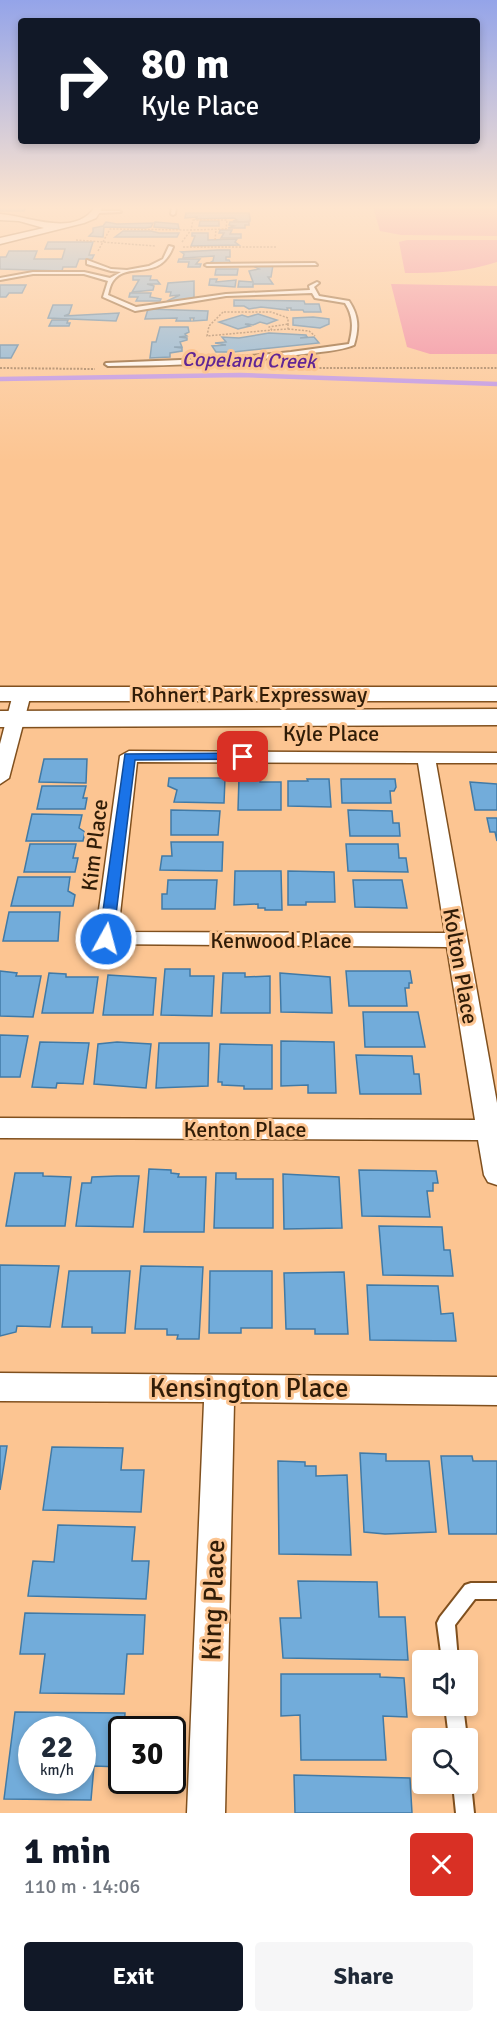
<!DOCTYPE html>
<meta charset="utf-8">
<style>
:root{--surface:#fff;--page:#f6f6f7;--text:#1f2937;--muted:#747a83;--accent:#111827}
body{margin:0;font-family:Signika,sans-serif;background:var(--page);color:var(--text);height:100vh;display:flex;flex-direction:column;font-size:22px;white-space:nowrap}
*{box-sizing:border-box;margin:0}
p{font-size:20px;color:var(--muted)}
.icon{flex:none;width:33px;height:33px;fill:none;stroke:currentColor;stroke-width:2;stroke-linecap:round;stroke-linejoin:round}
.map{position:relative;height:1813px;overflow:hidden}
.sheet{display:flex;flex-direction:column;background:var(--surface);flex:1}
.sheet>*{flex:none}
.banner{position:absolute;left:18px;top:18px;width:462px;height:126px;border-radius:6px;box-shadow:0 3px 9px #0003;background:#111827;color:#fff;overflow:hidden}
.fabs{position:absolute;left:412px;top:1650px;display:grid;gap:12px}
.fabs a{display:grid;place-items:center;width:66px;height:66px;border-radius:6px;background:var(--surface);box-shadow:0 3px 9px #0003;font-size:30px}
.speed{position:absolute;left:18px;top:1716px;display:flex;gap:12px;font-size:30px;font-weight:700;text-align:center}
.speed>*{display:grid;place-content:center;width:78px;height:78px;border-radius:50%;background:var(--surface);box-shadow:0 3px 9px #0003;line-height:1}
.speed small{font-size:15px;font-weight:400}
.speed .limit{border:3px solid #111;border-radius:9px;background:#fff;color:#111}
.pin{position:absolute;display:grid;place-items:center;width:51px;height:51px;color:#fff;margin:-26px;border-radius:12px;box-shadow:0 3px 9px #0006}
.me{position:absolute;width:66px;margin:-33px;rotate:7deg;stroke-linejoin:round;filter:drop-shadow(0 0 4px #0008)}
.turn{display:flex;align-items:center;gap:21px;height:126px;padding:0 24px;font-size:27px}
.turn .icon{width:78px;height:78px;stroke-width:2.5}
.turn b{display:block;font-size:42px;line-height:51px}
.round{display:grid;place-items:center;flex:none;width:63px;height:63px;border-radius:6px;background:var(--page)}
.headline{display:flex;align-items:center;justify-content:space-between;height:102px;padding:0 24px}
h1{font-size:36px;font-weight:800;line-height:45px;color:var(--accent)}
.button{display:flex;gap:12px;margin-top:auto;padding:12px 24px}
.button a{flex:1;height:69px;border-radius:6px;background:var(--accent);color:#fff;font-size:24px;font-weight:800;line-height:69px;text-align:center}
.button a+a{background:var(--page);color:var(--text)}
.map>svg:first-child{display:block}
.green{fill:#ef7e9d}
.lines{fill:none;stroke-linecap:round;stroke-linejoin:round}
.stream{stroke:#b68beb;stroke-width:4.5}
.building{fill:#72acda;stroke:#417aa6;stroke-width:1.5;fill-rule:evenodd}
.lane-casing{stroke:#80501e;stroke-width:4}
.street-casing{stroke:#80501e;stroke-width:3}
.secondary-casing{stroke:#80501e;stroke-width:3}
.path-far1{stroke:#97714d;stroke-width:1.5;stroke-dasharray:2 1.5;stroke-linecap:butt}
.path{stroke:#97714d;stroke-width:2;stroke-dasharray:2 1.5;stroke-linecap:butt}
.lane{fill:#fff;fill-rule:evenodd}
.street{fill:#fff;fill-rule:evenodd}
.secondary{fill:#fff;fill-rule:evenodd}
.route{fill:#1a73e8;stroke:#114b97;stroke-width:1.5}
.labels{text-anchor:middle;stroke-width:6;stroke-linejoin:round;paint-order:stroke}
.far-water-label{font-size:20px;font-style:italic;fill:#602595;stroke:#fcc592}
.street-label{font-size:22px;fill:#301c07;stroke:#fcc592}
.near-street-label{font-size:27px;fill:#301c07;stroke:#fcc592}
</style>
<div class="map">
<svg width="497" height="1813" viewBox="0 0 497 1813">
<rect width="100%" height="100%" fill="#fcc592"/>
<!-- green -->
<g class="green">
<path d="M 373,207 L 497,207 L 497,236 L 401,235 L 380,231 Z"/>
<path d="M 407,240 L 497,240 L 497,262 C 467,272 436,273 405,273 L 399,242 Z"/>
<path d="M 391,284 L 497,286 L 497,354 L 430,354 L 407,347 Z"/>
</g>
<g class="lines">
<!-- stream -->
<path class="stream" d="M 0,379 L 240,375 L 497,384"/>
</g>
<!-- building -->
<g class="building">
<path d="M 0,207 L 26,207 L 24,211 L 0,211 Z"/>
<path d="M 186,213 L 249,213 L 250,218 L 250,221 L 242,222 L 233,221 L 237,220 L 234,218 L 196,219 L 197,217 L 185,218 Z"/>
<path d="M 200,221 L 219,221 L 219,226 L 199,226 Z"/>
<path d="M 106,222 L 117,224 L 153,223 L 151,227 L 145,228 L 104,227 L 103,237 L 89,236 L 93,232 L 93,228 L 103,226 Z"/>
<path d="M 155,222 L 178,224 L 179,229 L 154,227 Z"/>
<path d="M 230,222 L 249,222 L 249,225 L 245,225 L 245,228 L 228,228 L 234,226 L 229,225 Z"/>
<path d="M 220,230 L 232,230 L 230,234 L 241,234 L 241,238 L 221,238 L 224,233 L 219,233 Z"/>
<path d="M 123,231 L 151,231 L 159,233 L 179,233 L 177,237 L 115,237 Z"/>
<path d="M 192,233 L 208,233 L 208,240 L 237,239 L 235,242 L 239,245 L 191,246 L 195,236 L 192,236 Z"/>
<path d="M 48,242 L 93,242 L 89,255 L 94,255 L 92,259 L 79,259 L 76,267 L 63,267 L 62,271 L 0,269 L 0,257 L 6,257 L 9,251 L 37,251 L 34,259 L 62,259 L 65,249 L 45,249 Z"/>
<path d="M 218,250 L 230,250 L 230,257 L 226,257 L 226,260 L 229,260 L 231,264 L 208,264 L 213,261 L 214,256 L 183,258 L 184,254 L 181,252 Z"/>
<path d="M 179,259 L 200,259 L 196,264 L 201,264 L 200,267 L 188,267 L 189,262 L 178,262 Z"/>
<path d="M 251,265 L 273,265 L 271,277 L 268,277 L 273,284 L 253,284 L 253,287 L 238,287 L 239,281 L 253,282 L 249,271 L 259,269 Z"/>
<path d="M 216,269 L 238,269 L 237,275 L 215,275 Z"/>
<path d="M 133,276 L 151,276 L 150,280 L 157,280 L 160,284 L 147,284 L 154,286 L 153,290 L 132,292 L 139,280 L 133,280 Z"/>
<path d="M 210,279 L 217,279 L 216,282 L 236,280 L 235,287 L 209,285 Z"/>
<path d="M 194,281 L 194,297 L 191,301 L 167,301 L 180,295 L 170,296 L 171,292 L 166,292 L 168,283 Z"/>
<path d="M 0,285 L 26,285 L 22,293 L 9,293 L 6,297 L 0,297 Z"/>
<path d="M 130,293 L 151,293 L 150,297 L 161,299 L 160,301 L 136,301 L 138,297 L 129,297 Z"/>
<path d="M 234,300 L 304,301 L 305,304 L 319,304 L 321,312 L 304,312 L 303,310 L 291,310 L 291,308 L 287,308 L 288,310 L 261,307 L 249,309 L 244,306 L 234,306 Z"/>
<path d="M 53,305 L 72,305 L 69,314 L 64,316 L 119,313 L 116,321 L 48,318 Z"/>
<path d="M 148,309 L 208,311 L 207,320 L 193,321 L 194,318 L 190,318 L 191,321 L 176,321 L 177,318 L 145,319 Z"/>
<path d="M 258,314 L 277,320 L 267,324 L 260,322 L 253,325 L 248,324 L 245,324 L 250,326 L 238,329 L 219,322 L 242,315 L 248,317 Z"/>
<path d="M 313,317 L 329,319 L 329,324 L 320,328 L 293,325 L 293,318 Z"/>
<path d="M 52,320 L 68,320 L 67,323 L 70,323 L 69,326 L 49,326 Z"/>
<path d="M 160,327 L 188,327 L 189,332 L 185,334 L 187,336 L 179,337 L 187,338 L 187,340 L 180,342 L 182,347 L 174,347 L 182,348 L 182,351 L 170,353 L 170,357 L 150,358 L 152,342 L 156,342 Z"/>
<path d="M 269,333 L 306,335 L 307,337 L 300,338 L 314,337 L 319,343 L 233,352 L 216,352 L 212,346 L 226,345 L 215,343 L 226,342 L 222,337 L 239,338 Z"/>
<path d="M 0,345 L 18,345 L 11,358 L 0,358 Z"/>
<path d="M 44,759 L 87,759 L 86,783 L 39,782 Z"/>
<path d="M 239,777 L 260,777 L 260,782 L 281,782 L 281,810 L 238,810 Z"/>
<path d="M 169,778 L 225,778 L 224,803 L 174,802 L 177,790 L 168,786 Z"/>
<path d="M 307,779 L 329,779 L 331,807 L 288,806 L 288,781 L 308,781 Z"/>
<path d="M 341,779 L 395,779 L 396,787 L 394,791 L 390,791 L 391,803 L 342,803 Z"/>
<path d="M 470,782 L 497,784 L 497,810 L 475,810 Z"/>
<path d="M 42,786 L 86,786 L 83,798 L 87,798 L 85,809 L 37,809 Z"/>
<path d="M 171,810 L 220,811 L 218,835 L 171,835 Z"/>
<path d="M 348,810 L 392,811 L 393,823 L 399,823 L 400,836 L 350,836 Z"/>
<path d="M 32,814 L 82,815 L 79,828 L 85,832 L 83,841 L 26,841 Z"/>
<path d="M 487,818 L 497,818 L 497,841 L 495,832 L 490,832 Z"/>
<path d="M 171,842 L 223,842 L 222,871 L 160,870 L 162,856 L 172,856 Z"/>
<path d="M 30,844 L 76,844 L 73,858 L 78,858 L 75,872 L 24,872 Z"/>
<path d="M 346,844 L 398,844 L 399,858 L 406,858 L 408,872 L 348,871 Z"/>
<path d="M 235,871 L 281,871 L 282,910 L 265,910 L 265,908 L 258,908 L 258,904 L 234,905 Z"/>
<path d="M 288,871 L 334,872 L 335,902 L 306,902 L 306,905 L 288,905 Z"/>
<path d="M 18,877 L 70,877 L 68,891 L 75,895 L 73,906 L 11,906 Z"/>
<path d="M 168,880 L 217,880 L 215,909 L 162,909 L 162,894 L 167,894 Z"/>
<path d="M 353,880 L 402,880 L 407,908 L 355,907 Z"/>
<path d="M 9,912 L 60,912 L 58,941 L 3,941 Z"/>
<path d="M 165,969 L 190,969 L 190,976 L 214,976 L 212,1016 L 161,1015 Z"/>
<path d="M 0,971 L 17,973 L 16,976 L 41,976 L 33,1017 L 0,1016 Z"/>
<path d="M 346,971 L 410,971 L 412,983 L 409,983 L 409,988 L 405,988 L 407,1006 L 349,1006 Z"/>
<path d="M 49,973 L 66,974 L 66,977 L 98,977 L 93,1013 L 42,1013 Z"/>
<path d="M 223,973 L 245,973 L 245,977 L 270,976 L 270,1013 L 221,1013 Z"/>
<path d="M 280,973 L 330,977 L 332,1013 L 281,1012 Z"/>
<path d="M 108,975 L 156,978 L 153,1015 L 103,1015 Z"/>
<path d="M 363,1012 L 418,1012 L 425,1047 L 365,1047 Z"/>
<path d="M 0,1035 L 28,1036 L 20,1077 L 0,1077 Z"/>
<path d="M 281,1041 L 334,1042 L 336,1093 L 308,1093 L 308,1085 L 281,1086 Z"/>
<path d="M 40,1042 L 89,1043 L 83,1084 L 57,1083 L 56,1088 L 32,1087 Z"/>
<path d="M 117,1042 L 151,1044 L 146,1088 L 94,1084 L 98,1044 Z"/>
<path d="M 159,1043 L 209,1043 L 208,1086 L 156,1088 Z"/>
<path d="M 220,1044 L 272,1045 L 272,1089 L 244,1089 L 244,1086 L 222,1085 L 222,1082 L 218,1082 Z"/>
<path d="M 356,1055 L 412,1056 L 414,1074 L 419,1074 L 421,1094 L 360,1094 Z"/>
<path d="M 149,1169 L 171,1170 L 171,1173 L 179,1174 L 178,1177 L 206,1177 L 204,1232 L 144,1232 Z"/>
<path d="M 359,1170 L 436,1171 L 438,1183 L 433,1183 L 433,1191 L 427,1191 L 430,1217 L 362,1216 Z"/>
<path d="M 15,1173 L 43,1173 L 43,1176 L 71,1177 L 65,1226 L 6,1226 Z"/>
<path d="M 216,1173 L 236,1173 L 236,1179 L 273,1179 L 273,1228 L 214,1228 Z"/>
<path d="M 283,1174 L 339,1177 L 342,1228 L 284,1229 Z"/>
<path d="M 117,1176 L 139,1176 L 133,1227 L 76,1226 L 82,1183 L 91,1183 L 92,1177 Z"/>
<path d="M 379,1226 L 442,1227 L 444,1250 L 450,1250 L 453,1276 L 383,1275 Z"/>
<path d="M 0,1265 L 59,1266 L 50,1327 L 17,1326 L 16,1332 L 0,1336 Z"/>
<path d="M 141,1266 L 203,1267 L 199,1339 L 177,1339 L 178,1335 L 167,1335 L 167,1329 L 135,1329 Z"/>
<path d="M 69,1271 L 130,1271 L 125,1333 L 92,1333 L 92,1327 L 62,1327 Z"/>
<path d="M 210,1271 L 272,1271 L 272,1328 L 241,1328 L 241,1333 L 209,1333 Z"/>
<path d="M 344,1272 L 348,1334 L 315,1334 L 315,1329 L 286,1329 L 284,1273 Z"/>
<path d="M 367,1285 L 438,1286 L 441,1314 L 453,1313 L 456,1341 L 370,1340 Z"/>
<path d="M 0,1446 L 7,1446 L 0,1490 Z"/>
<path d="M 52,1447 L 123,1448 L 121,1470 L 144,1470 L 141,1512 L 43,1510 Z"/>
<path d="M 360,1453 L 386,1454 L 386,1461 L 429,1461 L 436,1532 L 385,1534 L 364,1532 Z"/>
<path d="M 441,1456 L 472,1456 L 473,1461 L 497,1461 L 497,1534 L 449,1534 Z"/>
<path d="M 278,1461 L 305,1462 L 305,1466 L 316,1466 L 316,1476 L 347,1475 L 351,1555 L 279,1554 Z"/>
<path d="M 58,1525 L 135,1527 L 132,1561 L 149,1561 L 146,1599 L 28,1596 L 33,1561 L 54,1562 Z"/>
<path d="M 298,1581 L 377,1582 L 379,1617 L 405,1617 L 408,1660 L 283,1658 L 280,1618 L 301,1618 Z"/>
<path d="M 25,1613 L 145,1615 L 143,1654 L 127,1654 L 124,1694 L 40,1693 L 45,1654 L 20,1654 Z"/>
<path d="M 281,1674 L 380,1674 L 380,1677 L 404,1678 L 407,1717 L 383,1716 L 386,1760 L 301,1760 L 300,1715 L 281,1716 Z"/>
<path d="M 15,1712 L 125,1713 L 124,1730 L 122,1730 L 121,1767 L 94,1766 L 91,1800 L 4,1799 ZM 32,1730 L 82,1730 L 82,1780 L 32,1780 Z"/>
<path d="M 294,1775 L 410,1778 L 412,1813 L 295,1813 Z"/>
</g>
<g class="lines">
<defs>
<g id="lane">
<path d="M 172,207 L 176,207 L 175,214 L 173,215 L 171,214 Z"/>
<path d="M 96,211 L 119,211 L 121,212 L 97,213 Z"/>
<path d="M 169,246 L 173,247 C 159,283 128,260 113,281 C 110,285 109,291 108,295 L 136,307 L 226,294 L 310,290 L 309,286 L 317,282 L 319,283 L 314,287 L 319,296 L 349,301 C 359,316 359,328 354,345 C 340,351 319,352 304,354 C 239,363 173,366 108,366 L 105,364 L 106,363 L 230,358 L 291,352 L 349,344 C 353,329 354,317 345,303 L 315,298 L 312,293 L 226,296 L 135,311 L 103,297 L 108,281 L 84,274 L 33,274 L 0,280 L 0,278 L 33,272 L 84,272 L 110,278 L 121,272 L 111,271 L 87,264 L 87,260 L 111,269 L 127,270 L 149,266 L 163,259 Z"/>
<path d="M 315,263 L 317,265 L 207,266 L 205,265 L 207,264 Z"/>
<path d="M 471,1583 L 497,1583 L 497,1599 L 475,1599 L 455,1625 L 458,1660 L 442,1660 L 437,1623 L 440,1617 L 465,1585 Z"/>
<path d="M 445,1706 L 463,1706 L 467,1738 L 449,1738 Z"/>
<path d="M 468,1777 L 471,1784 L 474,1813 L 456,1813 L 453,1784 L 468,1784 Z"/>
</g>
<g id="street">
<path d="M 95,207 L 103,207 L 96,218 L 84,223 L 0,244 L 0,238 L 44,228 L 19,221 L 0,220 L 0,214 C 29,216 74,238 95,207 Z"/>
<path d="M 22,689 L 31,694 L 9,778 L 0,784 L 0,744 L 13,694 Z"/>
<path d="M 129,751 L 497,753 L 497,763 L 436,763 L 497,1103 L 497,1185 L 488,1182 L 484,1175 L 478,1140 L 0,1138 L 0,1118 L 475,1120 L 447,947 L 98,944 L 95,939 L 120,756 ZM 137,762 L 418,763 L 445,933 L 118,932 Z"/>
<path d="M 0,1373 L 497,1377 L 497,1405 L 234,1402 L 225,1813 L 187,1813 L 204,1402 L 0,1401 Z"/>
</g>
<g id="secondary">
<rect x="0" y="687" width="497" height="14"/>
<path d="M 497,709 L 497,725 L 0,727 L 0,711 Z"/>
</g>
</defs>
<!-- lane casing -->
<use href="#lane" class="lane-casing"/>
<!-- street casing -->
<use href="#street" class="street-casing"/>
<!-- secondary casing -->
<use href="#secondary" class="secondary-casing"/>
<!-- path-far1 -->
<g class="path-far1">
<path d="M 193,220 L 227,220 L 226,229 L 191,230 Z"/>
<path d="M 76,240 L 155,246"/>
<path d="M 215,240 L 216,229"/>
<path d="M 183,247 L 276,247"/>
<path d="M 98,251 L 110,229 L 191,230 L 182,242"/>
<path d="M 223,312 L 209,326 L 207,336 L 272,330"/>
<path d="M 224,312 L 271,312 L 288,318 L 288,324"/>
<path d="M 288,324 L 288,329 L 272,330 L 269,327 Z"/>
<path d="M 288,329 L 309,331 L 315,336"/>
</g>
<!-- path -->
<g class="path">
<path d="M 0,368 L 95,369"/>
<path d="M 316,368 L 497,368"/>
</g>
<!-- lane -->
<use href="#lane" class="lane"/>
<!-- street -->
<use href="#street" class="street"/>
<!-- secondary -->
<use href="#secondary" class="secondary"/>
</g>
<!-- sky -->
<linearGradient id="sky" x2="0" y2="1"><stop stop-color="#94a4e9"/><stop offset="0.45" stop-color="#fee5ce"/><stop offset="1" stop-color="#fee5ce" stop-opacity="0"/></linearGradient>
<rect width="497" height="461" fill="url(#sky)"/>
<!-- route -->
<path class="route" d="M 243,753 L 249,757 L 248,759 L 135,760 L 113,939 L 111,942 L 101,942 L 99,939 L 125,754 Z"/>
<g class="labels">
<!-- far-water labels -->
<g class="far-water-label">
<text transform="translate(249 360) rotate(1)" y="7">Copeland Creek</text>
</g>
<!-- street labels -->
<g class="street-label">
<text x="249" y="702">Rohnert Park Expressway</text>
<text x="331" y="741">Kyle Place</text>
<text transform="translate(94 845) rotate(-83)" y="8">Kim Place</text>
<text x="281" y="948">Kenwood Place</text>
<text transform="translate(461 966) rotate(80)" y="8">Kolton Place</text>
<text x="245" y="1137">Kenton Place</text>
</g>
<!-- near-street labels -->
<g class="near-street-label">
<text x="249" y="1397">Kensington Place</text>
<text transform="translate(213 1600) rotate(-88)" y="9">King Place</text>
</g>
</g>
</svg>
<div class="fabs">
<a><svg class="icon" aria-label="sound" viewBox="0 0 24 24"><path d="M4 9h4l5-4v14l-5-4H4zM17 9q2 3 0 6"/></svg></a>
<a><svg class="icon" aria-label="search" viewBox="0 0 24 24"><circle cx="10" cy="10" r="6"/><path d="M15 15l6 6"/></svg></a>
</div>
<div class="speed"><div>22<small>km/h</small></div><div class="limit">30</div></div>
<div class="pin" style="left:243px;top:757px;background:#d93025"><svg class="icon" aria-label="arrive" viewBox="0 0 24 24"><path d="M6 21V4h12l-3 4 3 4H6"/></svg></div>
<svg class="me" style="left:106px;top:939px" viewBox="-20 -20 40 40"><circle r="17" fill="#1a73e8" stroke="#fff" stroke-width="3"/><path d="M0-11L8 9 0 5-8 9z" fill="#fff"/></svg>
<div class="banner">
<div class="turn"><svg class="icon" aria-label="right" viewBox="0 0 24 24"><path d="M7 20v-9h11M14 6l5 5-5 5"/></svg><div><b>80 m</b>Kyle Place</div></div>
</div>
</div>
<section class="sheet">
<div class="headline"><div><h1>1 min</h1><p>110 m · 14:06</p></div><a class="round" style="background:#d93025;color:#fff"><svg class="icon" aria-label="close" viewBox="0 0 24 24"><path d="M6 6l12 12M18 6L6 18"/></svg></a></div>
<div class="button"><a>Exit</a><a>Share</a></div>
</section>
